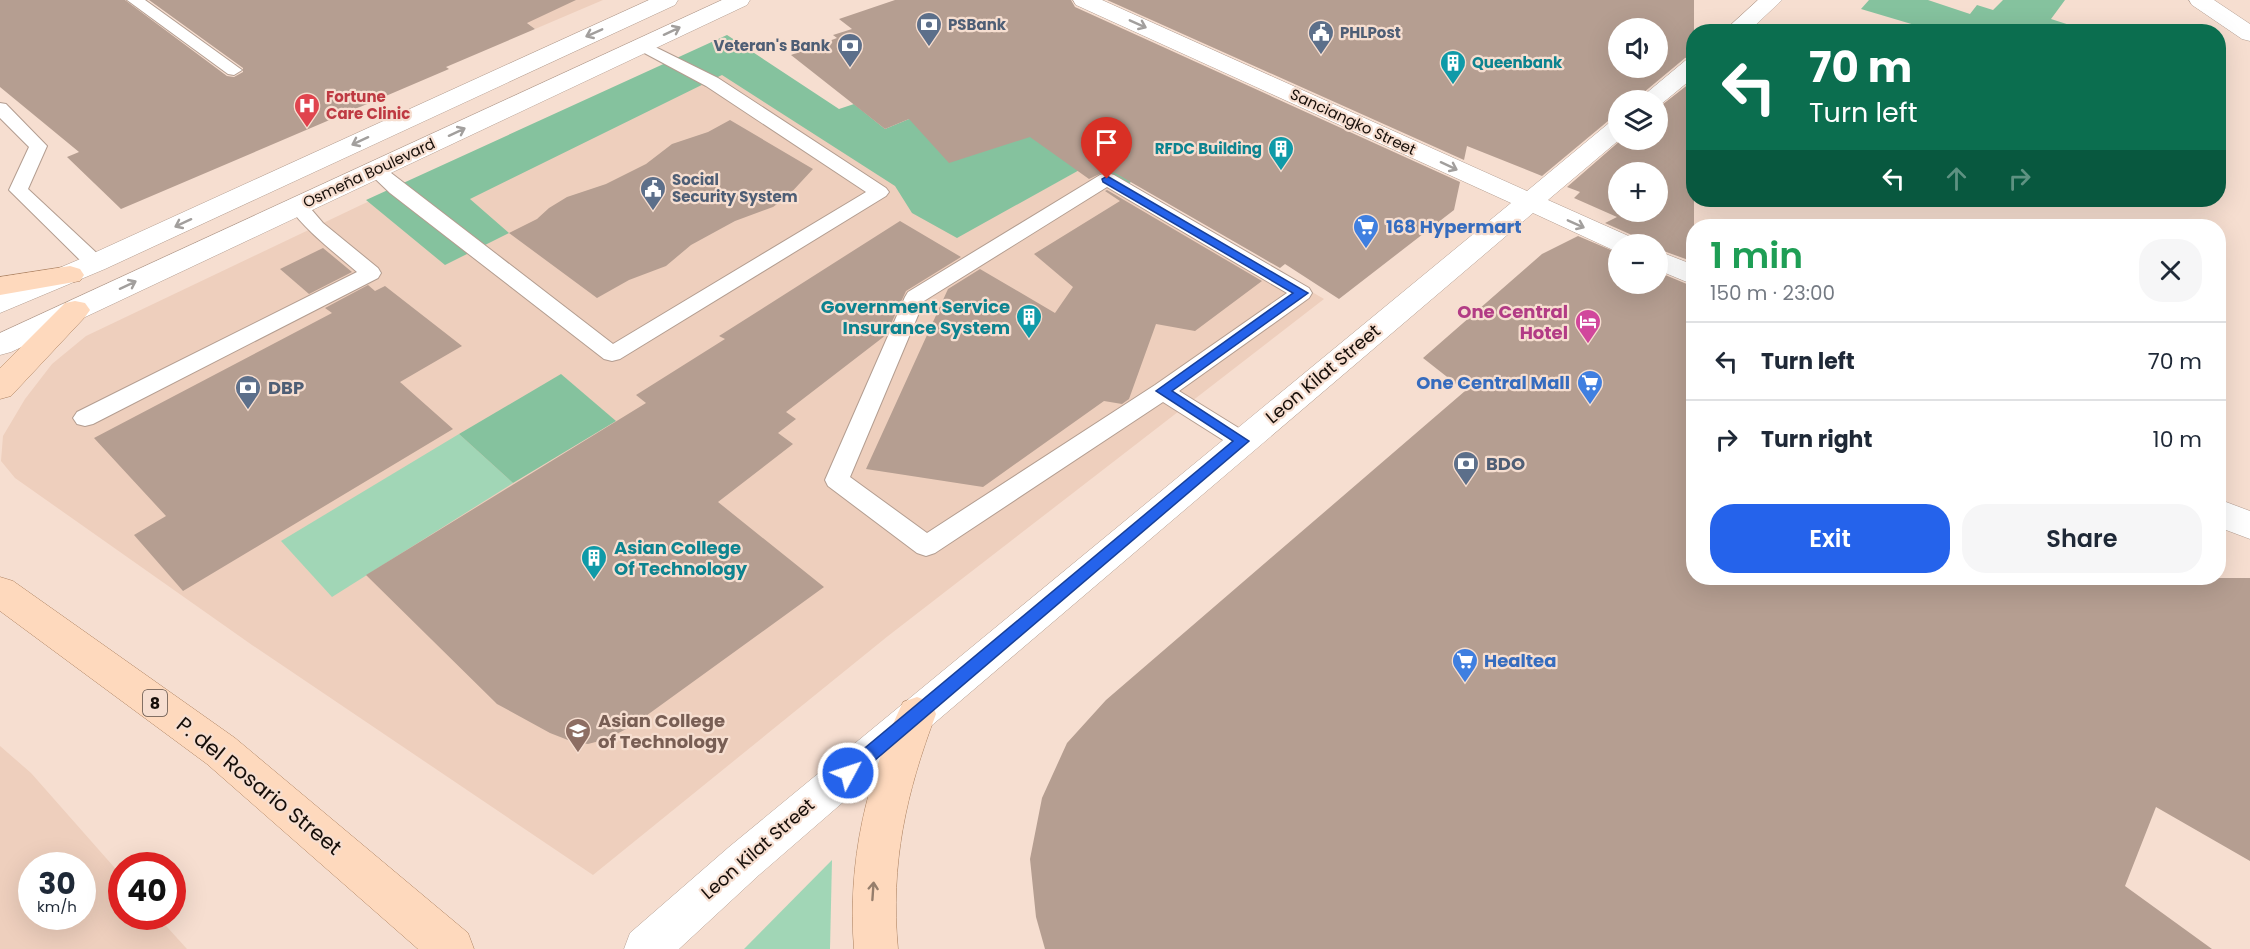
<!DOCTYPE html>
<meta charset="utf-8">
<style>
:root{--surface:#fff;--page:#f6f6f7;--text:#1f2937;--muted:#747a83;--line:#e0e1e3;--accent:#2563eb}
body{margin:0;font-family:Poppins,sans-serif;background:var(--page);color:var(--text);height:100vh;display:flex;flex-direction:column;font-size:22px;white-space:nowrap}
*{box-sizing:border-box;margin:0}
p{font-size:20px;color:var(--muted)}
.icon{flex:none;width:33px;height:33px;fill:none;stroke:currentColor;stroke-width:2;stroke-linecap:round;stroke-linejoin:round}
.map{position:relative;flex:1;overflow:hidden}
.side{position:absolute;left:1686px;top:219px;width:540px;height:366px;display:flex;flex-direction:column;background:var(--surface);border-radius:24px;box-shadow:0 6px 24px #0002}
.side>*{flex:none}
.guide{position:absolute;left:1686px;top:24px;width:540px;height:183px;border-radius:24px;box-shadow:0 6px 24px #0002;background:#0b6e4f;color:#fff;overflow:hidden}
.fabs{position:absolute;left:1608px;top:18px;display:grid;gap:12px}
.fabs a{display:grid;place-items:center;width:60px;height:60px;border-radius:50%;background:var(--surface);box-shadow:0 6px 24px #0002;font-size:30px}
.speed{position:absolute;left:18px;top:852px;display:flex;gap:12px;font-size:30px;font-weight:700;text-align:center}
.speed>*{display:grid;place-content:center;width:78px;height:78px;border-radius:50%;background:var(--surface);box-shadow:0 6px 24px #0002;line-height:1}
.speed small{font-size:15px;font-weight:400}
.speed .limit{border:9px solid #d22;background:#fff;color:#111}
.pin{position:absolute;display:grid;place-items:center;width:51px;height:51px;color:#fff;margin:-62px -26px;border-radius:50% 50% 50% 0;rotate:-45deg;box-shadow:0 0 6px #0007}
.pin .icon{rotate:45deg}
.me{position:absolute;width:66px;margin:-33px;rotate:50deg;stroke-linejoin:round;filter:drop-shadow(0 0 4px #0008)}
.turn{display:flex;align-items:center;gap:21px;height:126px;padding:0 24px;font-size:27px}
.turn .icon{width:78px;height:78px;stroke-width:2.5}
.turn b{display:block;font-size:42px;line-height:51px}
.lanes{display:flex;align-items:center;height:57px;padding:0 24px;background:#0003;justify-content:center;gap:30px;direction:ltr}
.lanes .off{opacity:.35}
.round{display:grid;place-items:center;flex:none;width:63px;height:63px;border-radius:24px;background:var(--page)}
.head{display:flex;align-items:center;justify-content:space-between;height:102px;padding:0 24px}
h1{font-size:36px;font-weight:600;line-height:45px;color:#1e9e55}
.cta{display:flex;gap:12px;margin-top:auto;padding:12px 24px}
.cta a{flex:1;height:69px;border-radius:24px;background:var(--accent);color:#fff;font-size:24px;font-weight:600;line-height:69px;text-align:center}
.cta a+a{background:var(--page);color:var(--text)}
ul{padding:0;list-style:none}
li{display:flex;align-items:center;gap:18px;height:78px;padding:0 24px;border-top:2px solid var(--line)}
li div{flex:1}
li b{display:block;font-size:22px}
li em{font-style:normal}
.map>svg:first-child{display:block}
.built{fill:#eecfbd;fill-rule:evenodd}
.green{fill:#a1d6b6}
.forest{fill:#85c29e}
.building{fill:#b59e91;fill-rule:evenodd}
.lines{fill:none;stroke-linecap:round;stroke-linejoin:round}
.lane-casing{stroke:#b39d90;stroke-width:2}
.secondary-casing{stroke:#b39d90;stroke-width:1}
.primary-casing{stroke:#ad8261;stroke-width:1}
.lane{fill:#fff;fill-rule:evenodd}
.secondary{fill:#fff;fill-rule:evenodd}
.primary{fill:#fed9bd;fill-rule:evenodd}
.oneway{stroke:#a29f9d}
.oneway2{stroke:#967e6c}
.route{fill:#2563eb;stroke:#184099;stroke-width:1.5}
.labels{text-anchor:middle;stroke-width:4.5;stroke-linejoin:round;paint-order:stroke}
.far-service-label{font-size:15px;font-weight:bold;fill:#4e5e75;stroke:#f6ded0;text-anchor:start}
.far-culture-label{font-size:15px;font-weight:bold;fill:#0d838f;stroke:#f6ded0;text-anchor:start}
.far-health-label{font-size:15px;font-weight:bold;fill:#be3a42;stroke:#f6ded0;text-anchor:start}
.far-street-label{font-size:15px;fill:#160e09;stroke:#f6ded0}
.shield{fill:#f6ded0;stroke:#594c45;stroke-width:1.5}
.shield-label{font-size:16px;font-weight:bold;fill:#160e09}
.shop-label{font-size:18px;font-weight:bold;fill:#366cbe;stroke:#f6ded0;text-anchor:start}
.culture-label{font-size:18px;font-weight:bold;fill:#0d838f;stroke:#f6ded0;text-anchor:end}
.hotel-label{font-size:18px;font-weight:bold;fill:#b23c85;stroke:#f6ded0;text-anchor:end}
.street-label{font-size:18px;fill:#160e09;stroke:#f6ded0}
.service-label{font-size:18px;font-weight:bold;fill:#4e5e75;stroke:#f6ded0;text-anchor:start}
.education-label{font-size:18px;font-weight:bold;fill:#785e54;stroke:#f6ded0;text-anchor:start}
.near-street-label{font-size:21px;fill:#160e09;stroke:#f6ded0}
</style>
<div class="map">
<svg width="2250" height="949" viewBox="0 0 2250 949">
<rect width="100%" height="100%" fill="#f6ded0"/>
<!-- built -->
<g class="built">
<path d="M 499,0 L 603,0 L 535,29 Z"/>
<path d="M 727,35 L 995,216 L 1092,163 L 1324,299 L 888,636 L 593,875 L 252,645 L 15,478 L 1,461 L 3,436 L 25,399 L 52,364 L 86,336 L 361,205 L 673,63 Z"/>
<path d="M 0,746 L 31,773 L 121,875 L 122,916 L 158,917 L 187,949 L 0,949 ZM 32,866 L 82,866 L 82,916 L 32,916 Z"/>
</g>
<!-- green -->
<g class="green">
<path d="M 459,434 L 513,483 L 332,597 L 281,541 Z"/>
<path d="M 832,860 L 830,949 L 744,949 Z"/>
</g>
<!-- forest -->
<g class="forest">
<path d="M 1869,0 L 1928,0 L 1970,14 L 1977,5 L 1993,10 L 2003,0 L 2065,0 L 2051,19 L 2079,28 L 2077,32 L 1986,31 L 1964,24 L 1959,31 L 1935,31 L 1861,9 Z"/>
<path d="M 727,35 L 839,109 L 854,104 L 885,129 L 909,119 L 966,114 L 1153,167 L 1128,184 L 1092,163 L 957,238 L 912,213 L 895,186 L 722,75 L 470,199 L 509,233 L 445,265 L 366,200 Z"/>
<path d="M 561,374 L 616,421 L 513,483 L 459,434 Z"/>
</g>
<!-- building -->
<g class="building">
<path d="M 0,0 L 125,0 L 227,76 L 234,77 L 243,72 L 243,68 L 149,0 L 576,0 L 527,23 L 535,29 L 446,67 L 449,69 L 121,209 L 67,157 L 79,152 L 0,87 Z"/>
<path d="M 895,0 L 1071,0 L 1075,7 L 1460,182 L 1454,210 L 1339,299 L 1285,264 L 1280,268 L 1115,173 L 1106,171 L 1089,179 L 1030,137 L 949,163 L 909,119 L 885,129 L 791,55 L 837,38 L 833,35 L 852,29 L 839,19 Z"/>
<path d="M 1107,0 L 1694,0 L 1694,56 L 1685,58 L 1643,93 L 1638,100 L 1618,100 L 1618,119 L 1608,121 L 1542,176 L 1467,146 L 1464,160 ZM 1618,28 L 1658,28 L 1658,68 L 1618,68 Z"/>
<path d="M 1694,80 L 1694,262 L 1658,249 L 1658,244 L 1639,244 L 1634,236 L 1605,223 L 1617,217 L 1574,198 L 1580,192 L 1567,187 L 1621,140 L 1658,140 L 1658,108 ZM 1618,172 L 1658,172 L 1658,212 L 1618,212 Z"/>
<path d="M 730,120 L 813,169 L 788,196 L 773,207 L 735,221 L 691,245 L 666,266 L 629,280 L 597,298 L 509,233 L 537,219 L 549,208 L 567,197 L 606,184 L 646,164 L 672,144 L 708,132 Z"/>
<path d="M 1107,190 L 1262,281 L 1195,331 L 1156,324 L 1129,399 L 1122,404 L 1104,401 L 983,487 L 866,469 L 948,289 L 980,269 L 1055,313 L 1073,287 L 1034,254 L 1120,201 L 1105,191 Z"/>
<path d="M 900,221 L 961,257 L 906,291 L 886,335 L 786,412 L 796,419 L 778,433 L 793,444 L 718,502 L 824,587 L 632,726 L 607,739 L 588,744 L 573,742 L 550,733 L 497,704 L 366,575 L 646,403 L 636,395 L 725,339 L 719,336 Z"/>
<path d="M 1578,236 L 1618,253 L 1618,284 L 1658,284 L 1658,272 L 1694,287 L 1694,578 L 2250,578 L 2250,861 L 2156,807 L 2125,886 L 2212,949 L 1045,949 L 1036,917 L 1030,859 L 1042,798 L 1067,743 L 1106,700 L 1465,391 L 1423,358 L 1542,254 Z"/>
<path d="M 323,248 L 352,272 L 309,294 L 280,269 Z"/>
<path d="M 368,285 L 375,291 L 385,286 L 462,346 L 400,382 L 453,429 L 183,591 L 134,535 L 166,516 L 94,438 L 332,313 L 325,308 Z"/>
</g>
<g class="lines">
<defs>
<g id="lane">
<path d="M 127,0 L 145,0 L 242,70 L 234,75 L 228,74 Z"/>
<path d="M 641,40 L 718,78 L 886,188 L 889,192 L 886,196 L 620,359 L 612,361 L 604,359 L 390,193 L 366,170 L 368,166 L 382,166 L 613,344 L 866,192 L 706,86 L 635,48 L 633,45 Z"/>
<path d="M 0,103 L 6,104 L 47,146 L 28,189 L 102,258 L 105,263 L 102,268 L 95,269 L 88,268 L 9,190 L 29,147 L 0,118 Z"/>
<path d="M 1107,173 L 1114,175 L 1309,288 L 1312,293 L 1309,298 L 1179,391 L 1250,435 L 1254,441 L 1250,447 L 1242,449 L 1234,447 L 1163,402 L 935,553 L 926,556 L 917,553 L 828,486 L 825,480 L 905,297 L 908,292 L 1100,175 ZM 1107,187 L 1287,293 L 1155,385 L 927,533 L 850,477 L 924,301 Z"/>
<path d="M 298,200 L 305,202 L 323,223 L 378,268 L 381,273 L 378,278 L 93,424 L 85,426 L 77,424 L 73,418 L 77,412 L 357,272 C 333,251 307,232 288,206 L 291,202 Z"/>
</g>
<g id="secondary">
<path d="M 649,0 L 678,0 L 675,5 L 105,269 L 0,313 L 0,293 L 85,257 Z"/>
<path d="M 722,0 L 750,0 L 747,5 L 11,352 L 0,355 L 0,333 Z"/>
<path d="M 1073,0 L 1102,0 L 1527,191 L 1609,123 L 1618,121 L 1619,140 L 1548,200 L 1633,238 L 1637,244 L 1618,244 L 1618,251 L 1613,250 L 1533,213 L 931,726 L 759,875 L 679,949 L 624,949 L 630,933 L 729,847 L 1511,203 L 1076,5 Z"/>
<path d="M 1758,0 L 1782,0 L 1748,32 L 1723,32 Z"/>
<path d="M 2189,0 L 2214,0 L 2250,24 L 2250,41 L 2242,39 L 2192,5 Z"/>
<path d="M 1694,58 L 1694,77 L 1660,105 L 1658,106 L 1658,100 L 1640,100 L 1644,95 L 1686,60 Z"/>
<path d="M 1658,251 L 1694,265 L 1694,285 L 1658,270 Z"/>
<path d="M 2218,499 L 2250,511 L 2250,539 L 2218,527 Z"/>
</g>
<g id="primary">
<path d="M 70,266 L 80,269 L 84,275 L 80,281 L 0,295 L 0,277 Z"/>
<path d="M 75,301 L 85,303 L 90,310 L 85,317 L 11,396 L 0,399 L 0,368 L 65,303 Z"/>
<path d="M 0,577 L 13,581 L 235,738 L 468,933 L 474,949 L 418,949 L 207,764 L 0,611 Z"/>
<path d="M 917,697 L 931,702 L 936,714 C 906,793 890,864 898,949 L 854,949 C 847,863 866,780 903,702 Z"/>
</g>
</defs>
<!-- lane casing -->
<use href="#lane" class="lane-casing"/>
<!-- secondary casing -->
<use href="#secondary" class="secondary-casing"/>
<!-- primary casing -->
<use href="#primary" class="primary-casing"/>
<!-- lane -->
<use href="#lane" class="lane"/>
<!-- secondary -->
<use href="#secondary" class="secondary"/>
<!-- primary -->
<use href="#primary" class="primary"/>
</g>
<!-- one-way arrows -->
<defs><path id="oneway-shaft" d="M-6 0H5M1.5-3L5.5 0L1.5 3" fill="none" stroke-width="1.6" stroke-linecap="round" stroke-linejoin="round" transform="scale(1.5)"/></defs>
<g class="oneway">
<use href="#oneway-shaft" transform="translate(1138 24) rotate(24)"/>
<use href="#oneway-shaft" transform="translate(672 31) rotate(-25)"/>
<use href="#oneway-shaft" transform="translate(594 33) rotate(156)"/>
<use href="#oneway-shaft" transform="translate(457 132) rotate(-25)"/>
<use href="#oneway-shaft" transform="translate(360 141) rotate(155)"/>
<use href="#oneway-shaft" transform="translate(1449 166) rotate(25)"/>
<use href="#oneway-shaft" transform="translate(183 223) rotate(155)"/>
<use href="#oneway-shaft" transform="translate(1576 224) rotate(24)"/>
<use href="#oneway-shaft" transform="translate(128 285) rotate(-25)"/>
</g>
<use class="oneway2" href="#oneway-shaft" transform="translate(873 891) rotate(-86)"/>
<!-- route -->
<path class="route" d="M 1107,176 L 1308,293 L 1172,391 L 1249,441 L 854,778 L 848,780 L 842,778 L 839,773 L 842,767 L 1233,441 L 1156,391 L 1293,293 L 1103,182 L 1102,179 Z"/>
<!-- icons -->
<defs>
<symbol id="bank-pin" viewBox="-11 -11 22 30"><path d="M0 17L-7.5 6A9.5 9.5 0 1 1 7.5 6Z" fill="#5c6f8a" stroke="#f6ded0"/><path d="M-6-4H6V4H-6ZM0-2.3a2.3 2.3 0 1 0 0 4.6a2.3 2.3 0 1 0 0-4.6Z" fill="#fff"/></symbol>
<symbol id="civic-pin" viewBox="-11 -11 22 30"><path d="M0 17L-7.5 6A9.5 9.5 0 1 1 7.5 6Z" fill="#5c6f8a" stroke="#f6ded0"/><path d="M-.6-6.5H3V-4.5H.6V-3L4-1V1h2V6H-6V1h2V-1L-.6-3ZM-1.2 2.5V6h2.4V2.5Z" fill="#fff"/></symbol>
<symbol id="building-pin" viewBox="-11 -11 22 30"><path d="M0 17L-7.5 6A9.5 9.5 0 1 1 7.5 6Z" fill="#0f9aa8" stroke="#f6ded0"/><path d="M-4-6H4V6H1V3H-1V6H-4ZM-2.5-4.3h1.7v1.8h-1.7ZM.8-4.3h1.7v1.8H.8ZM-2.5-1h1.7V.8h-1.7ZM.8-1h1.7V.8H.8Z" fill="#fff"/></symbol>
<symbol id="hospital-pin" viewBox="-11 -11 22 30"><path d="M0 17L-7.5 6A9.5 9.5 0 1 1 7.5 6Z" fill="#e0444e" stroke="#f6ded0"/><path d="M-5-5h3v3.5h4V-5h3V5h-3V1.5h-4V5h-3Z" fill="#fff"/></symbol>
<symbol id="supermarket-pin" viewBox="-11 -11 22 30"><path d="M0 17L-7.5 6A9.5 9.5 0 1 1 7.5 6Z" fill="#3f7fe0" stroke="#f6ded0"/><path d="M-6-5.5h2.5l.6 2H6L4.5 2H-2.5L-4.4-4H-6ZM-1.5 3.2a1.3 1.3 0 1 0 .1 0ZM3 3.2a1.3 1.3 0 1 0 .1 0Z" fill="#fff"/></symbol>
<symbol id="hotel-pin" viewBox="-11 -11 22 30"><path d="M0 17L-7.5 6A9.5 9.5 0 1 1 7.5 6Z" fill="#d1479c" stroke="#f6ded0"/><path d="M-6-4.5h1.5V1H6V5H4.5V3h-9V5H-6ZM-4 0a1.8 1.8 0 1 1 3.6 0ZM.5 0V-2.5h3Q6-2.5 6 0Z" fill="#fff"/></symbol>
<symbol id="university-pin" viewBox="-11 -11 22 30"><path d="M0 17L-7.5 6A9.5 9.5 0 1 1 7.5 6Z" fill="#8d6e63" stroke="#f6ded0"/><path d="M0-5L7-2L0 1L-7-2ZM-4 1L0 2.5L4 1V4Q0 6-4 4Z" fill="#fff"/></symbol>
</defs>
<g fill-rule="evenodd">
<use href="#bank-pin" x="914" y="10" width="30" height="40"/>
<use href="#civic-pin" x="1306" y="18" width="30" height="40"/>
<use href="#bank-pin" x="835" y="31" width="30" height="40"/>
<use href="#building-pin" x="1438" y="48" width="30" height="40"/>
<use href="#hospital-pin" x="292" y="91" width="30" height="40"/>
<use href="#building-pin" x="1266" y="134" width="30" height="40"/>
<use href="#civic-pin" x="638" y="174" width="30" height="40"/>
<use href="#supermarket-pin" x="1351" y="212" width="30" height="40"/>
<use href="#building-pin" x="1014" y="302" width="30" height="40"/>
<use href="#hotel-pin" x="1573" y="307" width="30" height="40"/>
<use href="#supermarket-pin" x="1575" y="368" width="30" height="40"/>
<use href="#bank-pin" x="233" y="373" width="30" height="40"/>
<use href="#bank-pin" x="1451" y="449" width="30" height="40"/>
<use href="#building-pin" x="579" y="543" width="30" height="40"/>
<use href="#supermarket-pin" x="1450" y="646" width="30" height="40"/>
<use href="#university-pin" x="563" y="716" width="30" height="40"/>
</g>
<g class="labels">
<!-- far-service labels -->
<g class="far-service-label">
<text x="948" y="30">PSBank</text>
<text x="1340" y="38">PHLPost</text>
<text x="830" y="51" text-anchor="end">Veteran's Bank</text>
<text x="672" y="185">Social<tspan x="672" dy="17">Security System</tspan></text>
</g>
<!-- far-culture labels -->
<g class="far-culture-label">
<text x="1472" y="68">Queenbank</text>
<text x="1262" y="154" text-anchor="end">RFDC Building</text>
</g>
<!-- far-health labels -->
<g class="far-health-label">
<text x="326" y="102">Fortune<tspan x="326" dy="17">Care Clinic</tspan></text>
</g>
<!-- far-street labels -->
<g class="far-street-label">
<text transform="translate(1353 122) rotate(25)" y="5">Sanciangko Street</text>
<text transform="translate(369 173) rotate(-25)" y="5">Osmeña Boulevard</text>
</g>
<!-- shield labels -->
<rect class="shield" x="143" y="690" width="24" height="26" rx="4.5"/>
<g class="shield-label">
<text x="155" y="709">8</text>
</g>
<!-- shop labels -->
<g class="shop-label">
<text x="1386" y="233">168 Hypermart</text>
<text x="1570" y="389" text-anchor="end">One Central Mall</text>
<text x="1484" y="667">Healtea</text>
</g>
<!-- culture labels -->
<g class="culture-label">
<text x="1010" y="313">Government Service<tspan x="1010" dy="21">Insurance System</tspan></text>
<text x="614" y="554" text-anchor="start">Asian College<tspan x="614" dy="21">Of Technology</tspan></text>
</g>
<!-- hotel labels -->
<g class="hotel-label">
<text x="1568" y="318">One Central<tspan x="1568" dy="21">Hotel</tspan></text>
</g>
<!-- street labels -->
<g class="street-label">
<text transform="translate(1323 374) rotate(-40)" y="6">Leon Kilat Street</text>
<text transform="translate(758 849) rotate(-41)" y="6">Leon Kilat Street</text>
</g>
<!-- service labels -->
<g class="service-label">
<text x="268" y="394">DBP</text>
<text x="1486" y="470">BDO</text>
</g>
<!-- education labels -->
<g class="education-label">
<text x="598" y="727">Asian College<tspan x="598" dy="21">of Technology</tspan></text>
</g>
<!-- near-street labels -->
<g class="near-street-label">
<text transform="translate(259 786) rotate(39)" y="7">P. del Rosario Street</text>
</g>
</g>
</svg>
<div class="fabs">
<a><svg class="icon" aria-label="sound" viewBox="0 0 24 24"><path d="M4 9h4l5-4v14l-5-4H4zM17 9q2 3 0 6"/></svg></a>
<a><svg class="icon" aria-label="layers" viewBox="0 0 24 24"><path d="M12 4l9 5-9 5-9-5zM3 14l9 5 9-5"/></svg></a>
<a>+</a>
<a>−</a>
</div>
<div class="speed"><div>30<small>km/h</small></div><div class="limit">40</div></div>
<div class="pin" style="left:1107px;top:179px;background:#d93025"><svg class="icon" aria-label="arrive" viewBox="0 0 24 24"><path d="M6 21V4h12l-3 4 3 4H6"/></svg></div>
<svg class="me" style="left:848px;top:773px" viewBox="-20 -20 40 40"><circle r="17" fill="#2563eb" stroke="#fff" stroke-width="3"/><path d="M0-11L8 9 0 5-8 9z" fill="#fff"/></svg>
<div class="guide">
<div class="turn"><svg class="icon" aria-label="left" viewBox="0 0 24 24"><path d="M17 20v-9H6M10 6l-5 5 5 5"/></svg><div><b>70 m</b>Turn left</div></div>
<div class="lanes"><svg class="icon" aria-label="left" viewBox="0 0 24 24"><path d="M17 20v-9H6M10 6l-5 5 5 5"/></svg><svg class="icon off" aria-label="ahead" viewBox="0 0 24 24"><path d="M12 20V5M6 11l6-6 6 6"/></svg><svg class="icon off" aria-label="right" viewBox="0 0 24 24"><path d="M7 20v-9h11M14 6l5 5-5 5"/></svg></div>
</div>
<section class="side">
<div class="head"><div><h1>1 min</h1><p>150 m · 23:00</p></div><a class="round"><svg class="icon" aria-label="close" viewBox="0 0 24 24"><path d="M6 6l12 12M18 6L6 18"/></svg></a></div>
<ul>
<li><svg class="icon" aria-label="left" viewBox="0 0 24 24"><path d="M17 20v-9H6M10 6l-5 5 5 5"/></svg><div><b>Turn left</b></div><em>70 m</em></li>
<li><svg class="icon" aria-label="right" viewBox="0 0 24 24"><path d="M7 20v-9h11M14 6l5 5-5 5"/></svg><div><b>Turn right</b></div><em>10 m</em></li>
</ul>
<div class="cta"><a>Exit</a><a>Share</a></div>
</section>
</div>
